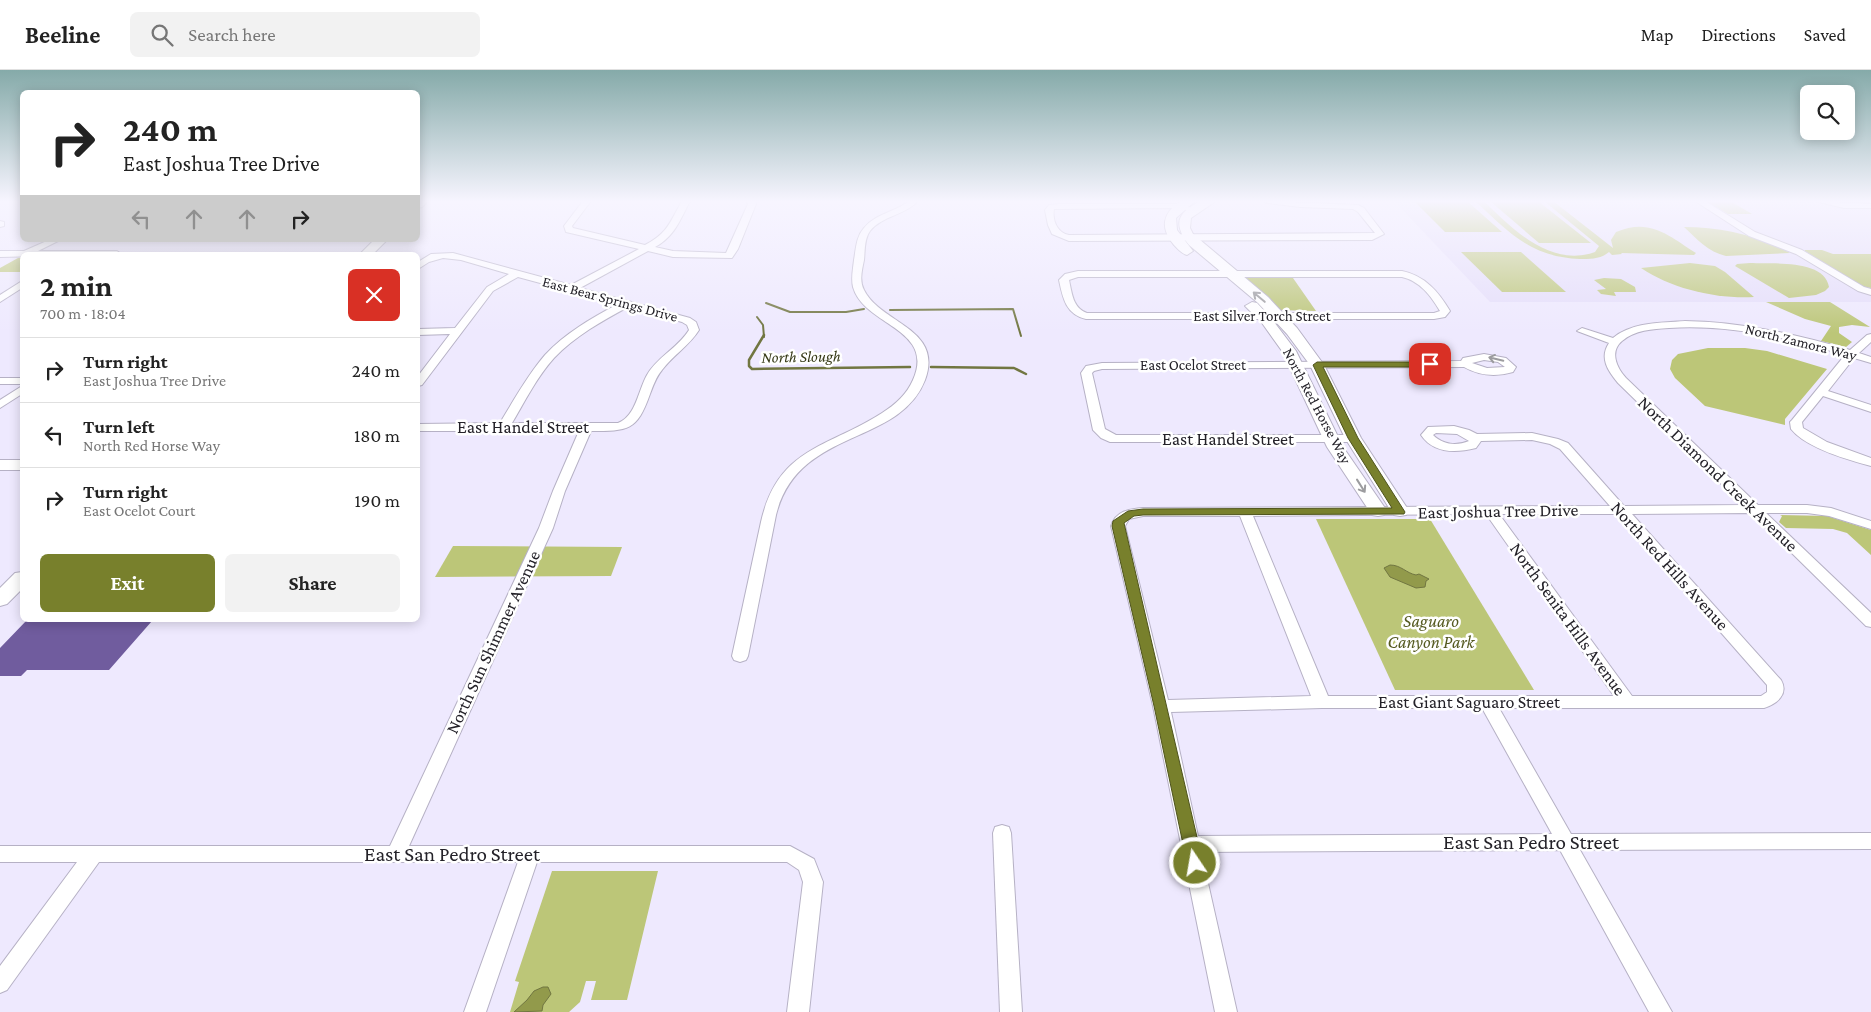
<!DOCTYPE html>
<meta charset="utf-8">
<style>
:root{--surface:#fff;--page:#f2f2f2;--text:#222;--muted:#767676;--line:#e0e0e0;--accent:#78802c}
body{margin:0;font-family:"Crimson Pro",serif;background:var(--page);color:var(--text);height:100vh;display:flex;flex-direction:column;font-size:19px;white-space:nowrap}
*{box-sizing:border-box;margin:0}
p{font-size:16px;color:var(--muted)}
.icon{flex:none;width:28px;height:28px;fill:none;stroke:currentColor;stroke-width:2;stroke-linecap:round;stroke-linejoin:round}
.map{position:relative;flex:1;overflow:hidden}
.side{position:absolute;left:20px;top:182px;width:400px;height:370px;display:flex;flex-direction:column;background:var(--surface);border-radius:8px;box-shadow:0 2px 12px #0003}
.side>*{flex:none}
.hud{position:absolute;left:20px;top:20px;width:400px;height:152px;border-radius:8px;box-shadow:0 2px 12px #0003;background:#fff;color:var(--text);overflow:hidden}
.buttons{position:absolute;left:1800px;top:15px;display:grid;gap:10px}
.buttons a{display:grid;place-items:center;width:55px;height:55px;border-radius:8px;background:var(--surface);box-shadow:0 2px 12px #0003;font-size:25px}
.pin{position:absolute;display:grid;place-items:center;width:42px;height:42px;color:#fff;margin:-21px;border-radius:10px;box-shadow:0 2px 8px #0006}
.me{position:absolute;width:55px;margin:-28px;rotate:348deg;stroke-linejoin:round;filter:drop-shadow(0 0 4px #0008)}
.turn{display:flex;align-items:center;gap:18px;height:105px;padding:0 20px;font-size:22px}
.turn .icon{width:65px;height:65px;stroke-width:2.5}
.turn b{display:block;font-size:35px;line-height:42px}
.lanes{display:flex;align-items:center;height:48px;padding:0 20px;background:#0003;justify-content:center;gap:25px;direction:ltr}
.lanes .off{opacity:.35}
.round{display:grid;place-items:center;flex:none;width:52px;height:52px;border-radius:8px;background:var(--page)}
.overview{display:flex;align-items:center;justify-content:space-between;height:85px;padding:0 20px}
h1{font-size:30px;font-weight:700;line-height:38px}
.action{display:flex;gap:10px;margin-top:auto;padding:10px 20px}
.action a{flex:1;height:58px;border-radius:8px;background:var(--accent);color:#fff;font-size:20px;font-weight:700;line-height:58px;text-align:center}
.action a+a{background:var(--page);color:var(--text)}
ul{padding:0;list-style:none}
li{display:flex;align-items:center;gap:15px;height:65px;padding:0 20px;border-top:1px solid var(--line)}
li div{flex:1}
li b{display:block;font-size:19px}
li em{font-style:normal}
header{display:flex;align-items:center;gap:30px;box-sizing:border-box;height:70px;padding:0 25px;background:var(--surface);border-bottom:1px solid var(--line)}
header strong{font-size:24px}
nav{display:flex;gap:28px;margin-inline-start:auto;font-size:18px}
.search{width:350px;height:45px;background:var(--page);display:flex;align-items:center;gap:12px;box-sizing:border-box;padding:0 18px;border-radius:8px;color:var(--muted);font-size:19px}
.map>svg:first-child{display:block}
.built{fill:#e5defa}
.green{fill:#bcc678}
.water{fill:#929a4b;stroke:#717641}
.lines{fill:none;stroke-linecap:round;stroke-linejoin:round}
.stream-far1{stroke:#717641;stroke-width:2}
.stream{stroke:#717641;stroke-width:2.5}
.building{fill:#705c9e}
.street-casing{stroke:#b6b1c5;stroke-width:2}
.secondary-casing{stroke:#b6b1c5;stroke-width:2}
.street{fill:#fff;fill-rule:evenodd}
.secondary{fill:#fff;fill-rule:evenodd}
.oneway{stroke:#9c9c9f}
.route{fill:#78802c;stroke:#4e531d}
.labels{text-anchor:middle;stroke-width:5;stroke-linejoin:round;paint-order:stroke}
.far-street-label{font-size:15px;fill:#242229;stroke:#fff}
.far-water-label{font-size:16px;font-style:italic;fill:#353816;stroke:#fff}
.street-label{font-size:18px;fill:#242229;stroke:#fff}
.park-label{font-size:18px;font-style:italic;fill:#555a21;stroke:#fff}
.near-street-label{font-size:21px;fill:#242229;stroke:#fff}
</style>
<header>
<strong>Beeline</strong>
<div class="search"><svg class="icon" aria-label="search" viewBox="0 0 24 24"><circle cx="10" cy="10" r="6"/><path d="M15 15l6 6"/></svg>Search here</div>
<nav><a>Map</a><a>Directions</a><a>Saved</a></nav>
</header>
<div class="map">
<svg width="1871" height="942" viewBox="0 0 1871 942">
<rect width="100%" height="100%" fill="#eee9fe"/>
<!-- built -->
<path class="built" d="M 1394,131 L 1871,131 L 1871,232 L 1490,232 Z"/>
<!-- green -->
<g class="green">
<path d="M 1414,131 L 1467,131 L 1502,162 L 1445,162 Z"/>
<path d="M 1475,131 L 1484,131 C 1512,159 1551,198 1595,182 L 1599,176 L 1544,131 L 1553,131 L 1613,178 L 1611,170 L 1616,162 C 1651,147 1670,167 1696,183 L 1694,185 L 1621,183 L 1622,184 L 1612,185 L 1609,182 C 1601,189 1590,189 1580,189 C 1530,187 1509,162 1475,131 Z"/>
<path d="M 1490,131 L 1538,131 L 1591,173 L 1539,173 Z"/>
<path d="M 1706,131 L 1730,131 L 1752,144 L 1728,144 Z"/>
<path d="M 1684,157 C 1720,157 1758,165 1790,183 L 1726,186 C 1708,182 1697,169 1684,157 Z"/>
<path d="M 1805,180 L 1822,180 L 1833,184 L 1871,184 L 1871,218 L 1863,217 L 1805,181 Z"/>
<path d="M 1461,182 L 1521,182 L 1566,222 L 1502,222 Z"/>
<path d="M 18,188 L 22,188 L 22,202 L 0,202 L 0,198 Z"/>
<path d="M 1690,193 L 1715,196 L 1725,202 L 1754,227 C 1716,229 1672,219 1641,198 Z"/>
<path d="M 1750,193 C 1772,194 1825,189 1829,217 L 1825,221 L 1816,225 L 1789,228 L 1735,196 L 1737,194 Z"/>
<path d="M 1247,208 L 1293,208 L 1316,241 L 1277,240 L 1247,210 Z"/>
<path d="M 1604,208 L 1621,209 L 1635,217 L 1636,222 L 1614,222 L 1616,226 L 1601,224 L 1597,220 L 1606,219 L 1594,210 Z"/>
<path d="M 1766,232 L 1830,232 L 1870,257 L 1852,255 L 1839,257 L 1839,263 L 1852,272 L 1846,277 L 1821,271 L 1831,256 L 1805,249 Z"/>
<path d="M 1708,278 L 1745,278 L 1767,281 L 1827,299 L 1785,349 L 1785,355 L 1705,336 L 1675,308 L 1670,299 L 1672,290 L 1678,284 Z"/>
<path d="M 1780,445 L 1827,446 L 1871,460 L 1871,485 L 1847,463 L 1833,459 L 1786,458 L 1779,452 L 1782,446 Z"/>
<path d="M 1316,449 L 1430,449 L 1534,620 L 1395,620 Z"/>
<path d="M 453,476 L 622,477 L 611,506 L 435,507 Z"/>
<path d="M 552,801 L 658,801 L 627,930 L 591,930 L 596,911 L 586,911 L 580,932 L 569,942 L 510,942 L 519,912 L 515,911 Z"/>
</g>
<!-- water -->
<g class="water">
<path d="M 1390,495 C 1401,495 1406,503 1416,505 L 1419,504 L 1429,509 L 1426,511 L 1425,517 L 1416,518 L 1390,507 L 1384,498 Z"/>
<path d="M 543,917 L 548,917 L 551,924 L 543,935 L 542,941 L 514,942 L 527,930 L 534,921 Z"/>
</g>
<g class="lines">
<!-- stream-far1 -->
<g class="stream-far1">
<path d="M 766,233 L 790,242 L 846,242 L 864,239"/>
<path d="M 890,240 L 1013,239 L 1021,266"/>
<path d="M 757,247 L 763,255 L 764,267"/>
</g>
<!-- stream -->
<g class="stream">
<path d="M 764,265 L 749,290 L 749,296 L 752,299 L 910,297"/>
<path d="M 931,297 L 1014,298 L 1026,304"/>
</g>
</g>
<!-- building -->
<path class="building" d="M 50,550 L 81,551 L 152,551 L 109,600 L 27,600 L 21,606 L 0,606 L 0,578 L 26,551 Z"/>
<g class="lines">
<defs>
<g id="street">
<path d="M 583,131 L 591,131 L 572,156 L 573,158 L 645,175 C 668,163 670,152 682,131 L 690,131 C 680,150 675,166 655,177 L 673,181 L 726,183 L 748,134 L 745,131 L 754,131 L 756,134 L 738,179 L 732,188 L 673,187 L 648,181 L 580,218 L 690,248 L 696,252 L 699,260 C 689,276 673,285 662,300 C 656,307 653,316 650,324 C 637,361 628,361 591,361 L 565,421 L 553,458 L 409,776 L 790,776 L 814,789 L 823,812 L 809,942 L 787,942 L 803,812 L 799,800 L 787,792 L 537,792 L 486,942 L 464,942 L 518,792 L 99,792 L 7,920 L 0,923 L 0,896 L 77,792 L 0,792 L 0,776 L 390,776 L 539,458 L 553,421 L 579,361 L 418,361 L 418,354 L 500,353 C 514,330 527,306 545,285 C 565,263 592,248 618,234 L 518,207 L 493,221 L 422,315 L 418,316 L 418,306 L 450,264 L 418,265 L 418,259 L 455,258 L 487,217 L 509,204 L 461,190 L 443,188 L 429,192 L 418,199 L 418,192 L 431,184 L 453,183 L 571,215 L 639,179 L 566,162 L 564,156 ZM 628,237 L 682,252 L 687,255 L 689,260 C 678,278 657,287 647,305 C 638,321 636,346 618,353 L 512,353 C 525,331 537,307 554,288 C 575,266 602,251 628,237 Z"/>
<path d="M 909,131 L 918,131 C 905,145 882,146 870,161 C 864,169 865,181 864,190 C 862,200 859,211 864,220 C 881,254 944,258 925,310 C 899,377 798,357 776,445 L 748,586 L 746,590 L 740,592 L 734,590 L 732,586 L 761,452 C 778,377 828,378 882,343 C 895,335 907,324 913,310 C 936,258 864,256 853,217 C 851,208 853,199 854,190 C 856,179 856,167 864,158 C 875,144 895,142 909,131 Z"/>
<path d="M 1263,131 L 1358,135 L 1364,138 L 1384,164 L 1372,170 L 1069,171 L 1052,164 L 1048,155 L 1045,140 L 1049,135 L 1060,134 L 1179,134 L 1198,140 L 1194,142 L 1179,138 L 1054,139 C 1052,150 1057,163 1069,165 L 1375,163 L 1358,142 L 1353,139 L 1300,137 L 1267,133 Z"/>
<path d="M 1695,131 L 1705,131 L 1755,162 L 1802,180 L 1864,217 L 1871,219 L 1871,225 L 1858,221 L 1796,184 L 1749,166 Z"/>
<path d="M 1815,131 L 1871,134 L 1871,138 L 1844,138 Z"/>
<path d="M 0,151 L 4,152 L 4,156 L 0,157 Z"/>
<path d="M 49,170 L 60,170 L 38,181 L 117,181 L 121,184 L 0,187 L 0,181 L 24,181 Z"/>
<path d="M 1078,201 L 1402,201 C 1425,206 1438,221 1450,241 L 1445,247 L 1434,249 L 1086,249 C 1066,244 1063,229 1059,210 L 1065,204 ZM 1078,207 L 1402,207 C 1420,211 1431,226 1440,241 L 1434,243 L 1087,243 C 1073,238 1072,224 1069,210 Z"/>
<path d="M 22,211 L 22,218 L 0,232 L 0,225 Z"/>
<path d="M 1685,251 C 1742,252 1795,264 1850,280 L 1867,265 L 1871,264 L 1871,272 L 1859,283 L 1871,287 L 1871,293 L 1854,288 L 1828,321 L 1871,335 L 1871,342 L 1823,326 L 1802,352 L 1803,358 L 1827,372 L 1871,388 L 1871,396 C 1848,390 1806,378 1791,359 L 1790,352 L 1792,350 L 1845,285 C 1788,268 1729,254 1669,258 C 1652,259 1635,260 1622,271 C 1609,282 1617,298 1626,308 L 1758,435 L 1807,435 L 1831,438 L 1871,451 L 1871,459 L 1829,446 L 1807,443 L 1766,443 L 1871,543 L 1871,557 L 1866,556 L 1751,443 L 1632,444 L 1781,610 C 1789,624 1777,634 1764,638 L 1499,638 L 1571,764 L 1871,763 L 1871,779 L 1580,780 L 1672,942 L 1649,942 L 1560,780 L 1201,782 L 1237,942 L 1215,942 L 1153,636 L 1111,456 C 1116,441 1129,439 1143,438 L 1610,436 L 1560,379 L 1550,374 L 1532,370 L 1481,371 L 1476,378 C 1456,383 1434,384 1421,365 L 1428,357 L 1454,356 L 1469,360 L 1477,364 L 1532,363 L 1558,369 L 1568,373 L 1624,436 L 1743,435 L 1618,313 C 1608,301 1599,288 1609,273 L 1577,261 L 1582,258 L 1613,268 C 1632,252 1661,253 1685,251 ZM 1436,363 L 1457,364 L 1469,371 C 1457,376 1443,375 1433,365 ZM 1486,444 L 1614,626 L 1328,626 L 1253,446 ZM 1499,444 L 1617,444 L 1767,615 L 1767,622 L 1761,626 L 1632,626 ZM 1143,446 L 1240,446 L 1311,626 L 1168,630 L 1125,456 L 1129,449 ZM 1322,638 L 1482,638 L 1552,764 L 1198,766 L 1171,642 Z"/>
<path d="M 1484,284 L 1506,288 L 1516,297 L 1513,302 C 1496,307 1480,306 1464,297 L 1102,299 L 1094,301 L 1092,303 L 1105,359 L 1116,365 L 1357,365 L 1359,368 L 1357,371 L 1353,372 L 1110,372 L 1101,368 L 1093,360 L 1081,303 L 1086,296 L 1102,293 L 1461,291 L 1463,288 ZM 1484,290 L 1498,292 L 1505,297 L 1487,298 L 1472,293 Z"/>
<rect x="0" y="308" width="22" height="6"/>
<path d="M 22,316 L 22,324 L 0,338 L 0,330 Z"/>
<path d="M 1002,755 L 1009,757 L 1011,763 L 1022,942 L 1000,942 L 993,763 L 995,757 Z"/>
</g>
<g id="secondary">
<path d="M 418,131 L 428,131 L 422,137 L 418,138 Z"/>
<path d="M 1181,131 L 1195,131 L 1176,148 L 1177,160 L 1193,181 L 1187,185 C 1181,183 1178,179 1174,175 C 1160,158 1162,143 1181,131 Z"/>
<path d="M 1201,131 L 1216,131 L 1191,148 L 1190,158 L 1193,164 L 1268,227 L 1297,258 L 1324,295 L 1361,368 L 1409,441 L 1406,445 L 1400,446 L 1394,445 L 1391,441 L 1345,368 L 1310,295 L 1287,264 L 1258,233 L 1189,175 C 1172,153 1178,142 1201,131 Z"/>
<path d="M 374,170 L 387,170 L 372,185 L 359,185 Z"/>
<path d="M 1252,232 L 1257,233 L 1271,248 L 1296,281 L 1343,377 L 1387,441 L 1384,445 L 1378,446 L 1372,445 L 1327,377 L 1282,281 L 1262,253 L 1245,236 Z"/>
<rect x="0" y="390" width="22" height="10"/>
<path d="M 22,502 L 22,519 L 7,534 L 0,536 L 0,518 L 15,503 Z"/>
</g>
</defs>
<!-- street casing -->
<use href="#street" class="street-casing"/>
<!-- secondary casing -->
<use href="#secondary" class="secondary-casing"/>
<!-- street -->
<use href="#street" class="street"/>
<!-- secondary -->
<use href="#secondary" class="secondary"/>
</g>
<!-- one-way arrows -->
<defs><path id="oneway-shaft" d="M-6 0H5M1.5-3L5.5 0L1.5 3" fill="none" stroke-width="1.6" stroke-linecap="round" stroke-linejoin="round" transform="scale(1.25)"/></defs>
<g class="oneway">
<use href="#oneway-shaft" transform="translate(1259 227) rotate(-140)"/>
<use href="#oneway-shaft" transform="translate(1496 289) rotate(-167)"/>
<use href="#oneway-shaft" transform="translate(1361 416) rotate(58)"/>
</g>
<!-- sky -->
<linearGradient id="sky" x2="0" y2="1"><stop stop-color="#85aaa9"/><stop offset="0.5" stop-color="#f7f5ff"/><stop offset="1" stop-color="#f7f5ff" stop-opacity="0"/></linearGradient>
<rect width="1871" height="263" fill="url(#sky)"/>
<!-- route -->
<path class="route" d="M 1317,292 L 1430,292 L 1435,294 L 1430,297 L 1323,297 L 1358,368 L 1405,442 L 1404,444 L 1143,445 L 1134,446 L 1124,453 L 1203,793 L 1201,798 L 1195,800 L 1189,798 L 1187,793 L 1154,636 L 1112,456 L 1113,451 L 1128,441 L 1143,439 L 1392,438 L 1348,368 L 1313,295 Z"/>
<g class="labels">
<!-- far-street labels -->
<g class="far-street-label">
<text transform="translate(610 229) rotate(15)" y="5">East Bear Springs Drive</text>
<text x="1262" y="251">East Silver Torch Street</text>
<text transform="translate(1801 272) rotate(14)" y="5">North Zamora Way</text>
<text x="1193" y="300">East Ocelot Street</text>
<text transform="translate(1317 336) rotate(62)" y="5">North Red Horse Way</text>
</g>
<!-- far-water labels -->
<g class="far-water-label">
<text transform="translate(801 286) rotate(-1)" y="6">North Slough</text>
</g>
<!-- street labels -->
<g class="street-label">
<text x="523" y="363">East Handel Street</text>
<text x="1228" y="375">East Handel Street</text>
<text transform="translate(1718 404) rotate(44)" y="6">North Diamond Creek Avenue</text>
<text transform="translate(1498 441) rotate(-1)" y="6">East Joshua Tree Drive</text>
<text transform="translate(1670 496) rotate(48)" y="6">North Red Hills Avenue</text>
<text transform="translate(1568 549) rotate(54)" y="6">North Senita Hills Avenue</text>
<text transform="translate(493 572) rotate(-65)" y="6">North Sun Shimmer Avenue</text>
<text x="1469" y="638">East Giant Saguaro Street</text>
</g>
<!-- park labels -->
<g class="park-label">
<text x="1431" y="557">Saguaro<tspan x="1431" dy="21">Canyon Park</tspan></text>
</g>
<!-- near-street labels -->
<g class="near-street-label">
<text x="1531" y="779">East San Pedro Street</text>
<text x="452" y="791">East San Pedro Street</text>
</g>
</g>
</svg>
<div class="buttons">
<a><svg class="icon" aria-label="search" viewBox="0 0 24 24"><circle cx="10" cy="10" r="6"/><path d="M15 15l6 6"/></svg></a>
</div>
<div class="pin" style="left:1430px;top:294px;background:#d93025"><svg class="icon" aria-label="arrive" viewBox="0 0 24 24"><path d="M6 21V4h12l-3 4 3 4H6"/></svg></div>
<svg class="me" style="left:1195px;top:793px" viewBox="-20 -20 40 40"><circle r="17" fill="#78802c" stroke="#fff" stroke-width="3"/><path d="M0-11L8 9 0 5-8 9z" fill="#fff"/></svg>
<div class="hud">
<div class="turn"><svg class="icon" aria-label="right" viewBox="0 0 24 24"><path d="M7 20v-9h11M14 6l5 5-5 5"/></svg><div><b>240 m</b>East Joshua Tree Drive</div></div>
<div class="lanes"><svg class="icon off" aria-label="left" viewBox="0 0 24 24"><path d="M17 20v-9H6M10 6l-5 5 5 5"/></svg><svg class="icon off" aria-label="ahead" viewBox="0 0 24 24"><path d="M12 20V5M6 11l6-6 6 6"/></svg><svg class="icon off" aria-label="ahead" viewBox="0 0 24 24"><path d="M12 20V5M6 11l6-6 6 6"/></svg><svg class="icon" aria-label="right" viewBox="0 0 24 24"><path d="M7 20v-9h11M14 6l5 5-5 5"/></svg></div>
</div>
<section class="side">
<div class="overview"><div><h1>2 min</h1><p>700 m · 18:04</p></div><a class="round" style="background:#d93025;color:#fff"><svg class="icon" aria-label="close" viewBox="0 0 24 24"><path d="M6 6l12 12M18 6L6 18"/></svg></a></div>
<ul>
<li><svg class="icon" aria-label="right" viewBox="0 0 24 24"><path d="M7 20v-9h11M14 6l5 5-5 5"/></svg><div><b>Turn right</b><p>East Joshua Tree Drive</p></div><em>240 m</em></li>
<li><svg class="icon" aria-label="left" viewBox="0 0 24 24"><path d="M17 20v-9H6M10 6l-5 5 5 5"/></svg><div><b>Turn left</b><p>North Red Horse Way</p></div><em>180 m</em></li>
<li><svg class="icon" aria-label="right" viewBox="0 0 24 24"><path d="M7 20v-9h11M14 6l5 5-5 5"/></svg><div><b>Turn right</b><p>East Ocelot Court</p></div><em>190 m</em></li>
</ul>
<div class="action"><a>Exit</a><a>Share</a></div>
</section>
</div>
